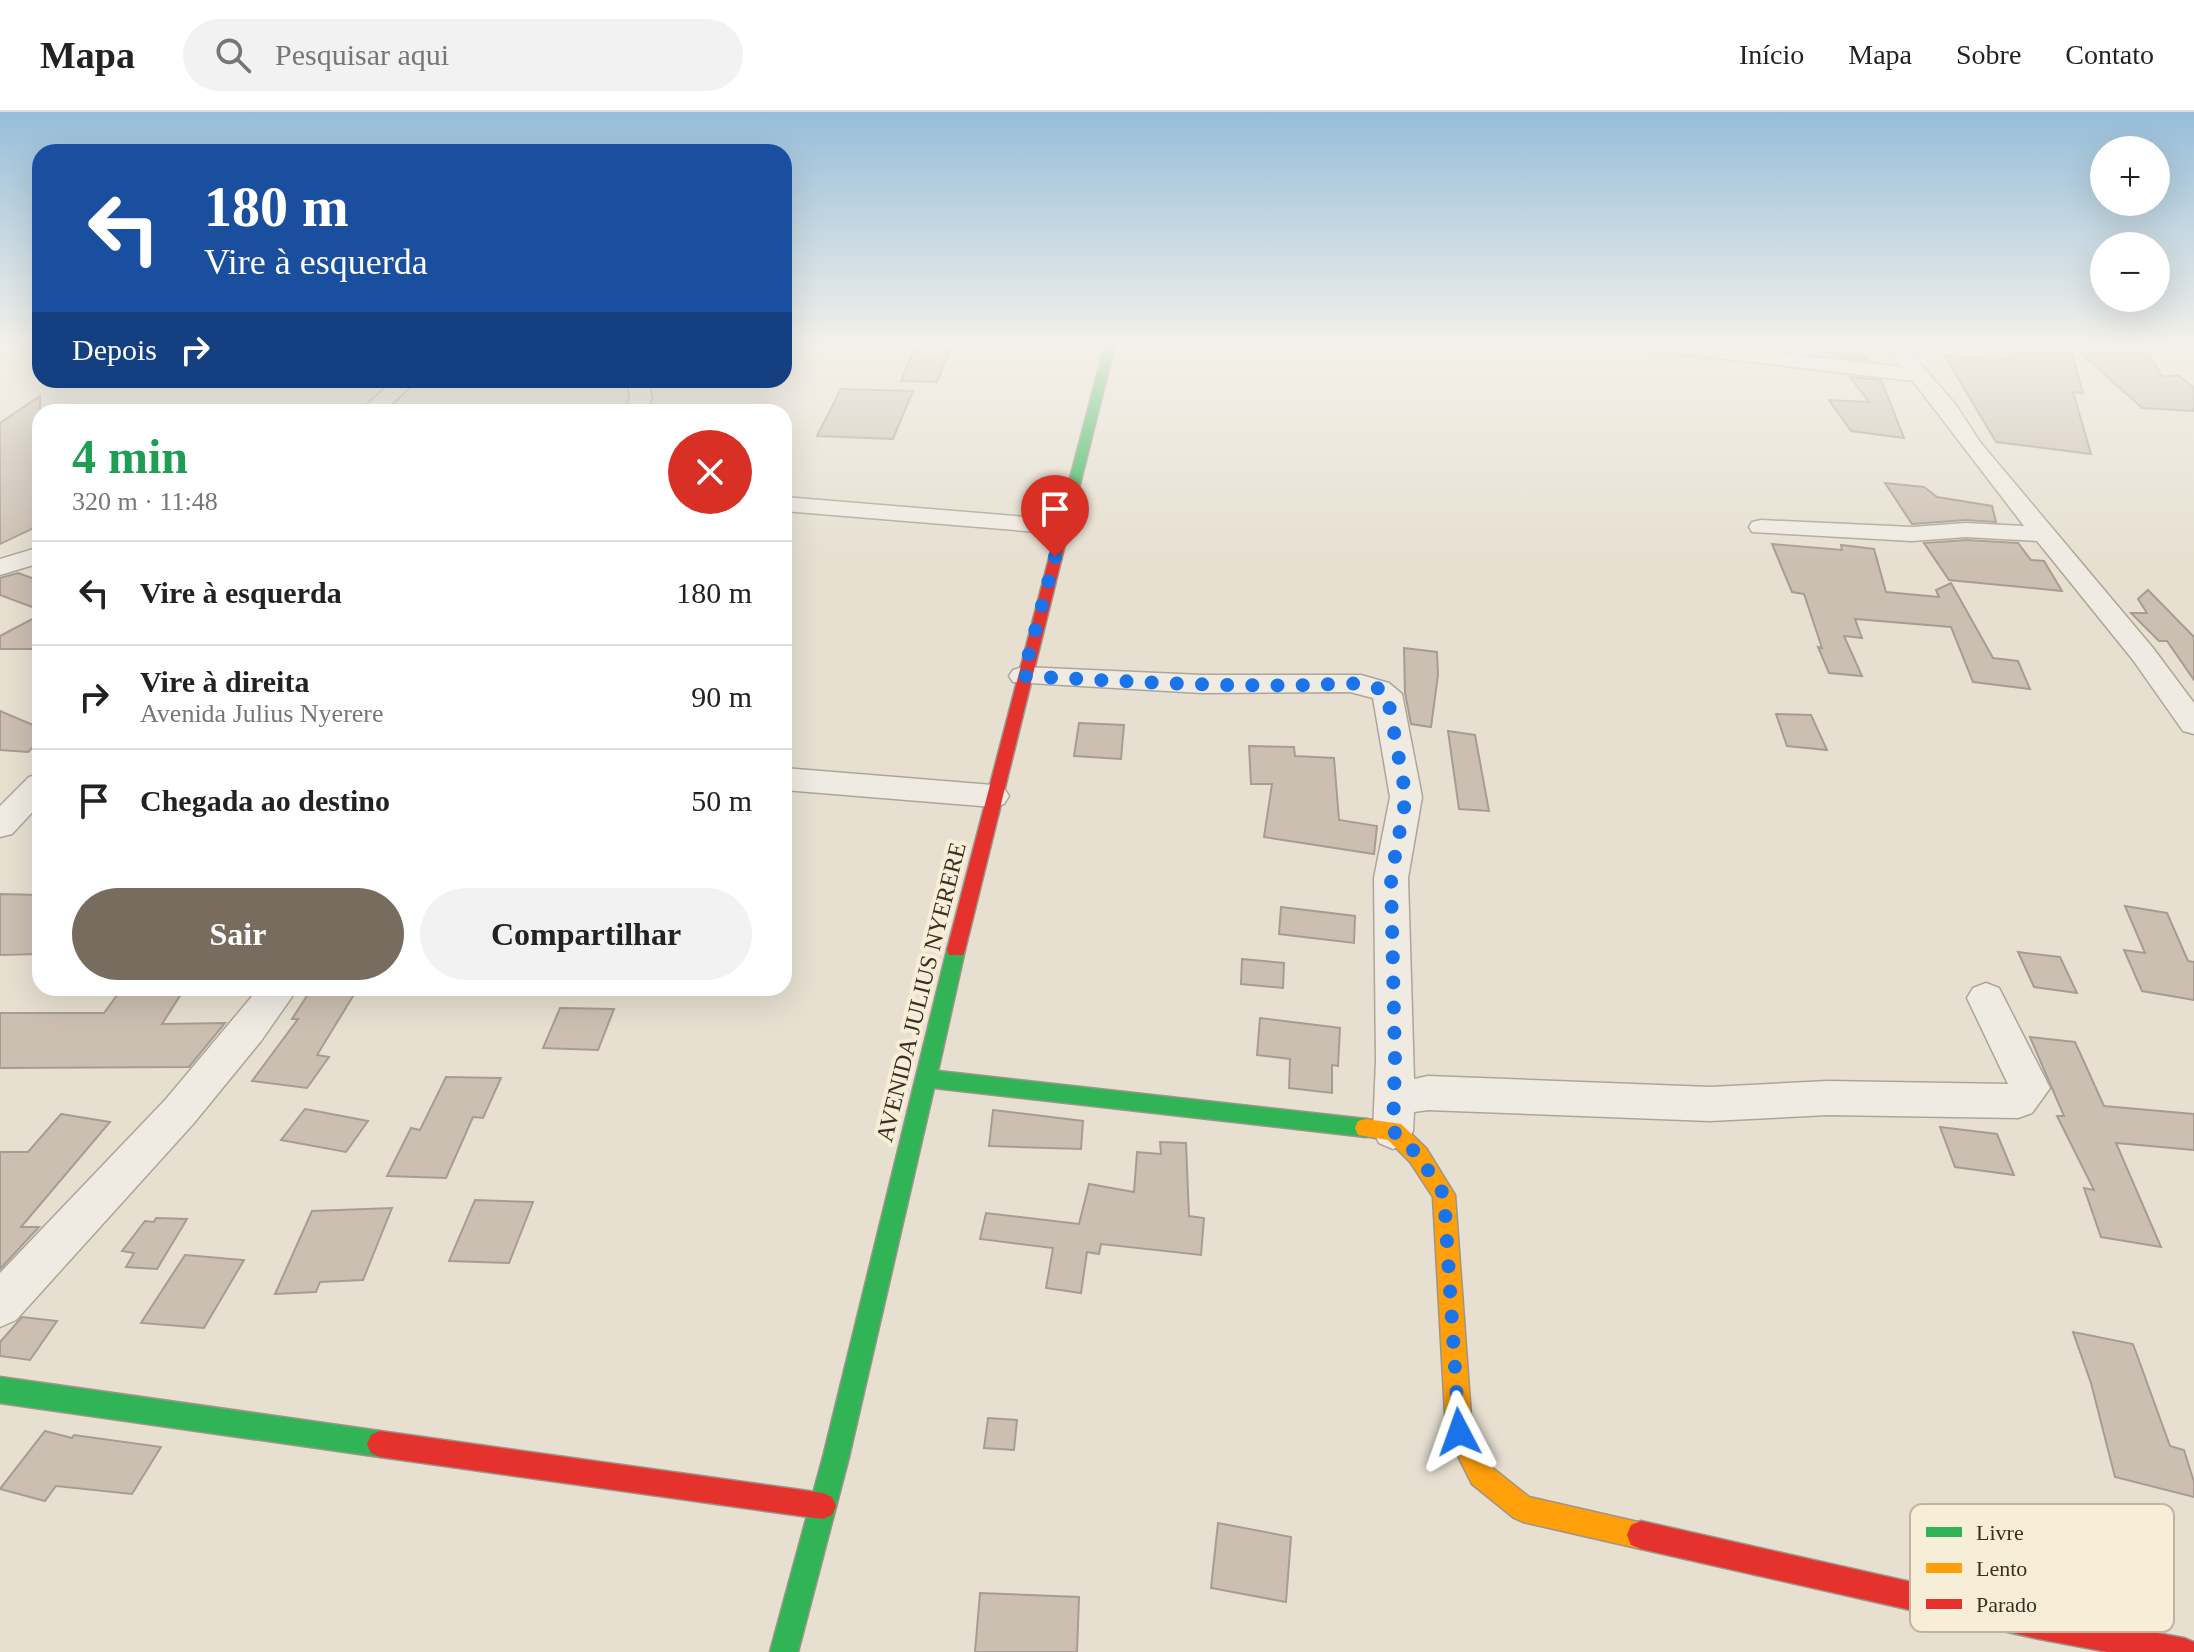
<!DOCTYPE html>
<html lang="pt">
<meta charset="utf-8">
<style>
:root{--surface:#fff;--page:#f2f2f2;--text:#222;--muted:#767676;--line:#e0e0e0;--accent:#786c5e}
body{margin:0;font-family:Georgia,serif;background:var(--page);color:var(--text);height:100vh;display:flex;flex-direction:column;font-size:30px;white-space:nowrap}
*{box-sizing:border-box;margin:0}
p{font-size:26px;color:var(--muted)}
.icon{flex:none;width:44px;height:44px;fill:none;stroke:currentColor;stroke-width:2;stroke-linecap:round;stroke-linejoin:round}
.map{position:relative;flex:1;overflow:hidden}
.panel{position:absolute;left:32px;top:292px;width:760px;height:592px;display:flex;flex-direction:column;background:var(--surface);border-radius:24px;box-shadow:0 8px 32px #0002}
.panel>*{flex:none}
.guide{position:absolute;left:32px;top:32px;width:760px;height:244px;border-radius:24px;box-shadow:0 8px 32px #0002;background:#1a4fa0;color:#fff;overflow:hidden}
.tools{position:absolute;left:2090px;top:24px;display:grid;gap:16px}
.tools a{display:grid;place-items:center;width:80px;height:80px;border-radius:50%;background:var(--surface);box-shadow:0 8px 32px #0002;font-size:40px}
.pin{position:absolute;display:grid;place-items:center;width:68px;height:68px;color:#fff;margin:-82px -34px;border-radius:50% 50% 50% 0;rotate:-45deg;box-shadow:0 0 8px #0007}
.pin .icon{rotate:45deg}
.me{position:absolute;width:88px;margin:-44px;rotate:356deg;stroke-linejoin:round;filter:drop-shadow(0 0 6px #0008)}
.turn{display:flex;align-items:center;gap:28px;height:168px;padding:0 40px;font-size:36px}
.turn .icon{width:104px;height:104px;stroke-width:2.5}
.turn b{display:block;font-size:56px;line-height:68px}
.then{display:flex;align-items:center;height:76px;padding:0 40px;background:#0003;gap:16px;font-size:30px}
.round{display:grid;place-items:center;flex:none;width:84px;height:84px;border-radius:42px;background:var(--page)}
.summary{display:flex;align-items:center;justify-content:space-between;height:136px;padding:0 40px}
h1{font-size:48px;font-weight:800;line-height:60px;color:#1e9e55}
.primary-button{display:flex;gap:16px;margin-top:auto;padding:16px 40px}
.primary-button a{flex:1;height:92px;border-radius:48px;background:var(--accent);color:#fff;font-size:32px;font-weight:800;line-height:92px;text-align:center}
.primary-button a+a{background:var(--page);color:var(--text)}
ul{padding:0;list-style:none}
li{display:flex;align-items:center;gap:24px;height:104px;padding:0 40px;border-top:2px solid var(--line)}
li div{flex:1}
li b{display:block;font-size:30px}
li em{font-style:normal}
header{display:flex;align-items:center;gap:48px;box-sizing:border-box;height:112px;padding:0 40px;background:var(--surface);border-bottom:2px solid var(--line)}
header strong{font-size:38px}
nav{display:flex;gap:44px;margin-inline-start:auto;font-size:28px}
.search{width:560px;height:72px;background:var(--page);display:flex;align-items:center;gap:20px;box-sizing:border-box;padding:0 28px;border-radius:44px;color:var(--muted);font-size:30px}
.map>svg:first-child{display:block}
.building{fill:#cbbfb2;stroke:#a89c90;stroke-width:2}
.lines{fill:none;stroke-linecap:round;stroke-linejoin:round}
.street-casing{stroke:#ada599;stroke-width:3}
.fast-casing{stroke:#9c958a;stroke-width:3}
.slow-casing{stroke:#9c958a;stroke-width:3}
.jam-casing{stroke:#9c958a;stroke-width:3}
.street{fill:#efebe3;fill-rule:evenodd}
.fast{fill:#30b455;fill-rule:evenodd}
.slow{fill:#ff9f0a;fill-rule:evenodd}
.jam{fill:#e5322d;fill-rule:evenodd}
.route{stroke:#1a73e8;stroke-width:14;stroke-dasharray:0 25.2}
.labels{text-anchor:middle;stroke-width:8;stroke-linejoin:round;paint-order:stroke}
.street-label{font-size:24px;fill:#3d2e20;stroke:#f7eed8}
.key{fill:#f7eed8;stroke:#bfb4a1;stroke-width:2}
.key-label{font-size:22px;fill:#3d2e20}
</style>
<header>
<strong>Mapa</strong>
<div class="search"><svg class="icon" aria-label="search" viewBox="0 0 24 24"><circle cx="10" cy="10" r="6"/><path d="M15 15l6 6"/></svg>Pesquisar aqui</div>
<nav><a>Início</a><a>Mapa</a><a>Sobre</a><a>Contato</a></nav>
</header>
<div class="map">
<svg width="2194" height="1540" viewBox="0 0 2194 1540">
<rect width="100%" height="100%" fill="#e7e0d1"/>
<!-- building -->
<g class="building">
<path d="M 916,233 L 952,233 L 937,270 L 901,269 Z"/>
<path d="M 1825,233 L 1854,233 L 1867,248 L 1835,244 Z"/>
<path d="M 2006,241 L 2072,242 L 2083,281 L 2073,280 L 2091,342 L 1996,330 L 1945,244 L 2012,247 Z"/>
<path d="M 2082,242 L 2149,242 L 2162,264 L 2179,264 L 2194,276 L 2194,299 L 2142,296 Z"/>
<path d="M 1850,265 L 1881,268 L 1904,326 L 1851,319 L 1829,288 L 1869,290 Z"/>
<path d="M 841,277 L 913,279 L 893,327 L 817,324 Z"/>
<path d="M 40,284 L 40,413 L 0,432 L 0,311 Z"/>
<path d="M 1885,371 L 1924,375 L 1937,385 L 1992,394 L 1996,410 L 1966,408 L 1912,412 Z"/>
<path d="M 1966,428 L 2018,431 L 2031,448 L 2044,449 L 2062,479 L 1949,468 L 1924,431 Z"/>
<path d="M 1772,432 L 1842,438 L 1841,433 L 1874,437 L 1886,480 L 1939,485 L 1936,478 L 1951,471 L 1993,546 L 2018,549 L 2030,577 L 1973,570 L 1951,515 L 1855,507 L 1862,526 L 1844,524 L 1862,564 L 1829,561 L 1818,535 L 1822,536 L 1804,482 L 1792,480 Z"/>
<path d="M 18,461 L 40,469 L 40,498 L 0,483 L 0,466 Z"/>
<path d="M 2148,478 L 2194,525 L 2194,568 L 2167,529 L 2159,529 L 2131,501 L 2147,501 L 2138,487 Z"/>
<path d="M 40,503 L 40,537 L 0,537 L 0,524 Z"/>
<path d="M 1404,536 L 1437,540 L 1438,563 L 1431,615 L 1411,612 L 1405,581 Z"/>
<path d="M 0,599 L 40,616 L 40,628 L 28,640 L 0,638 Z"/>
<path d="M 1776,602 L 1811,603 L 1827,638 L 1787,634 Z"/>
<path d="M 1079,611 L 1124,613 L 1121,647 L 1074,644 Z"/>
<path d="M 1448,619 L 1475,623 L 1489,699 L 1459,697 Z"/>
<path d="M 1249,634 L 1294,635 L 1295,644 L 1334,646 L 1339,708 L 1377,714 L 1374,742 L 1264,725 L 1272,672 L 1251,672 Z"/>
<path d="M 0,782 L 40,783 L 40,842 L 0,843 Z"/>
<path d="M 2125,794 L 2167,801 L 2188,849 L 2194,850 L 2194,888 L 2142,879 L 2124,838 L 2145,841 Z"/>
<path d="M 1281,795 L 1355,804 L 1354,831 L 1279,822 Z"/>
<path d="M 2018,840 L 2060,845 L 2077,881 L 2034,875 Z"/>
<path d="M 1242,847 L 1284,851 L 1283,876 L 1241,872 Z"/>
<path d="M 312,876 L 358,876 L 317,943 L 329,945 L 307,976 L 252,969 L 298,907 L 292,907 Z"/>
<path d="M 120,879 L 183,879 L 162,912 L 225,911 L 189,955 L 0,956 L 0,901 L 104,901 Z"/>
<path d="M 560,896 L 614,897 L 598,938 L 543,936 Z"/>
<path d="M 1260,906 L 1340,916 L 1338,954 L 1332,953 L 1332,981 L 1289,976 L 1290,947 L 1257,943 Z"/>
<path d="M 2030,925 L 2075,930 L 2104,994 L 2194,1002 L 2194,1038 L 2116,1031 L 2161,1135 L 2101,1125 L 2084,1076 L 2094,1078 L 2057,1004 L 2064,1004 Z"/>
<path d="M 446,965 L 501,966 L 483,1006 L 473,1005 L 446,1066 L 387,1064 L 411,1016 L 420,1018 Z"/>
<path d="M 305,997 L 368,1009 L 346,1040 L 281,1028 Z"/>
<path d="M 993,998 L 1083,1009 L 1081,1037 L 989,1034 Z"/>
<path d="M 61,1002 L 110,1010 L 21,1115 L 39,1115 L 0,1157 L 0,1040 L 28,1040 Z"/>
<path d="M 1940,1015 L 1997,1022 L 2014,1063 L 1955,1055 Z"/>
<path d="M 1160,1030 L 1186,1031 L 1189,1104 L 1204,1106 L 1201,1143 L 1101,1132 L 1099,1142 L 1087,1140 L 1081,1181 L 1046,1176 L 1053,1136 L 980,1127 L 986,1101 L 1079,1112 L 1089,1072 L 1134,1080 L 1137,1040 L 1161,1042 Z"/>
<path d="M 475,1088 L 533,1090 L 509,1151 L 449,1149 Z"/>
<path d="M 392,1096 L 363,1168 L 320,1170 L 316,1180 L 275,1182 L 312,1099 Z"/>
<path d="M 156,1106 L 187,1107 L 157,1157 L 126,1155 L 134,1141 L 122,1139 L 145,1109 L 154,1110 Z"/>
<path d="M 185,1143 L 244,1148 L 204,1216 L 141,1211 Z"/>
<path d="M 22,1205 L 57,1209 L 30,1248 L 0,1244 L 0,1230 Z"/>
<path d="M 2073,1220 L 2133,1232 L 2170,1334 L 2184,1338 L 2194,1370 L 2194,1385 L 2115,1365 L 2091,1271 Z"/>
<path d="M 988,1306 L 1017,1308 L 1014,1338 L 984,1336 Z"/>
<path d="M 45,1319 L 72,1326 L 74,1323 L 161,1335 L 132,1382 L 56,1374 L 45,1389 L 0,1377 Z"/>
<path d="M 1218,1411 L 1291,1425 L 1286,1490 L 1211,1476 Z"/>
<path d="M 980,1481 L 1079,1485 L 1077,1540 L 975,1540 Z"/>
</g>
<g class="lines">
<defs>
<g id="street">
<path d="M 1649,233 L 1706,233 L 1901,255 L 1884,233 L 1904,233 L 1956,293 L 1980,330 L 2153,536 L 2194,591 L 2194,622 L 2183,619 L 2133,548 L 2037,429 L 1966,425 L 1912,429 L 1752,420 L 1749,415 L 1752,410 L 1761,408 L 1912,415 L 1966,411 L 2024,414 L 1913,269 L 1692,243 L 1650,240 L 1647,236 Z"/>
<path d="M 394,268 L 417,268 L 383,300 L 359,300 Z"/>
<path d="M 627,268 L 647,268 L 652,286 L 646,300 L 624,300 L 630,286 Z"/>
<path d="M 784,385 L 1063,408 L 1072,410 L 1075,415 L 1072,420 L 1063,422 L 784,399 Z"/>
<path d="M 40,435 L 40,451 L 0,463 L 0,447 Z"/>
<path d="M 1023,555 L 1202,563 L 1361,563 L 1389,571 L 1402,582 L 1422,685 L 1408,766 L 1414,967 L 1428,964 L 1710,975 L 1828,969 L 2008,972 L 1967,886 L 1973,876 L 1986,871 L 1999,876 L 2050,976 L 2032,1001 L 2018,1006 L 1828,1003 L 1710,1009 L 1428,998 L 1414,1000 L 1413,1019 L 1407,1031 L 1393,1037 L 1379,1031 L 1373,1019 L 1376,948 L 1374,766 L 1390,685 L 1373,586 L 1350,580 L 1202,581 L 1013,570 L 1009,564 L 1013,558 Z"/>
<path d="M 784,656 L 993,673 L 1004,676 L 1009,684 L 1004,692 L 993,695 L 784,678 Z"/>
<path d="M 40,662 L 40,692 L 12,722 L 0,725 L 0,694 L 29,665 Z"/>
<path d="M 259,876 L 298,876 L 261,929 L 194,1011 L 16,1208 L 0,1215 L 0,1161 L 166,987 Z"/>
</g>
<g id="fast">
<path d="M 1105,233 L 1115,233 L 1071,408 L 1065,412 L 1059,408 Z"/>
<path d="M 956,831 L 963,833 L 965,838 L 938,959 L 1366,1007 L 1374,1009 L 1377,1016 L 1374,1023 L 1366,1025 L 934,976 L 849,1345 L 798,1540 L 770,1540 L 823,1345 L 947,838 L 949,833 Z"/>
<path d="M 0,1265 L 380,1319 L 389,1323 L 393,1332 L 389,1341 L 380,1345 L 0,1291 Z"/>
</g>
<path id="slow" d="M 1366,1007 L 1401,1012 L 1426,1036 L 1455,1083 L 1472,1318 L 1490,1354 L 1529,1385 L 1651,1413 L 1655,1423 L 1651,1433 L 1641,1437 L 1523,1410 L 1514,1406 L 1472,1372 L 1446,1320 L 1433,1085 L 1410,1050 L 1388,1028 L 1358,1023 L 1355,1016 L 1358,1009 Z"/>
<g id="jam">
<path d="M 1065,404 L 1071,408 L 965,838 L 963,843 L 949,843 L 947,838 L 1059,408 Z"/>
<path d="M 380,1319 L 823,1381 L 832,1385 L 836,1394 L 832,1403 L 823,1407 L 380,1345 L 371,1341 L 367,1332 L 371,1323 Z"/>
<path d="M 1641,1409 L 2039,1499 L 2184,1526 L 2194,1530 L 2194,1540 L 2108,1540 L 2039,1527 L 1641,1437 L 1631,1433 L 1627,1423 L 1631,1413 Z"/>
</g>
</defs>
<!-- street casing -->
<use href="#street" class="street-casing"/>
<!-- fast casing -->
<use href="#fast" class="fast-casing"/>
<!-- slow casing -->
<use href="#slow" class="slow-casing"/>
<!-- jam casing -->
<use href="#jam" class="jam-casing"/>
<!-- street -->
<use href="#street" class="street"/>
<!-- fast -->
<use href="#fast" class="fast"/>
<!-- slow -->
<use href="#slow" class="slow"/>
<!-- jam -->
<use href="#jam" class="jam"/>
</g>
<!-- sky -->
<linearGradient id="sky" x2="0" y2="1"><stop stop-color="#96bed9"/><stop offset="0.52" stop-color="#f4f1ea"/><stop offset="1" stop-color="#f4f1ea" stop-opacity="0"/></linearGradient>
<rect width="2194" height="448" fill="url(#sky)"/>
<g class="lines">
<!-- route -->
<path class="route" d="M 1055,445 L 1023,564 C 1119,569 1214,575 1310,573 C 1334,573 1368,566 1387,582 L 1406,685 L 1391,766 L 1395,948 L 1393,1019 L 1418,1043 L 1444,1083 L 1459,1320"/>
</g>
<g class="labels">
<!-- street labels -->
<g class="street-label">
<text transform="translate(921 880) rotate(-76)" y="8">AVENIDA JULIUS NYERERE</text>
</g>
</g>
<!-- legend -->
<rect x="1910" y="1392" width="264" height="128" rx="12" class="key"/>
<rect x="1926" y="1415" width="36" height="10" fill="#30b455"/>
<rect x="1926" y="1451" width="36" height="10" fill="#ff9f0a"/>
<rect x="1926" y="1487" width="36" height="10" fill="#e5322d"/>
<g class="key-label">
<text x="1976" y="1428">Livre</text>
<text x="1976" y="1464">Lento</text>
<text x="1976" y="1500">Parado</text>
</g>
</svg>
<div class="tools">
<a>+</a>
<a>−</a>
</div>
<div class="pin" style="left:1055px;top:445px;background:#d93025"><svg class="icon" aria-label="arrive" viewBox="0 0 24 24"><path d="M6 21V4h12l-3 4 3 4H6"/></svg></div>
<svg class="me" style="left:1459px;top:1320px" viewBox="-20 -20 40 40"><path d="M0-17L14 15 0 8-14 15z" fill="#1a73e8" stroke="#fff" stroke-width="4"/></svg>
<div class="guide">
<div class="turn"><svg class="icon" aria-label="left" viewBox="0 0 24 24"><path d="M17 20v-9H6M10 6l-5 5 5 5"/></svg><div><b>180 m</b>Vire à esquerda</div></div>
<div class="then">Depois<svg class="icon" aria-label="right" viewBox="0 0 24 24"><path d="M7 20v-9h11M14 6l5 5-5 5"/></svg></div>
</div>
<section class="panel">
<div class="summary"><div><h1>4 min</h1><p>320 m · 11:48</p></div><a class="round" style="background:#d93025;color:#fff"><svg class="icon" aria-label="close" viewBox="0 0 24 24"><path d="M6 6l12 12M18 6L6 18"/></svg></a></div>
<ul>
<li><svg class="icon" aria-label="left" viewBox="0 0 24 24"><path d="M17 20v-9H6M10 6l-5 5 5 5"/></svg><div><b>Vire à esquerda</b></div><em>180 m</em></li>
<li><svg class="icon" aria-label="right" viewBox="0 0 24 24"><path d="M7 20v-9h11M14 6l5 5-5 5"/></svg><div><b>Vire à direita</b><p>Avenida Julius Nyerere</p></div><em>90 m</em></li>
<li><svg class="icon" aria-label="arrive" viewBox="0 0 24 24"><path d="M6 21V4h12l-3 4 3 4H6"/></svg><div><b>Chegada ao destino</b></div><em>50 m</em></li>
</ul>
<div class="primary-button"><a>Sair</a><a>Compartilhar</a></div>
</section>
</div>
